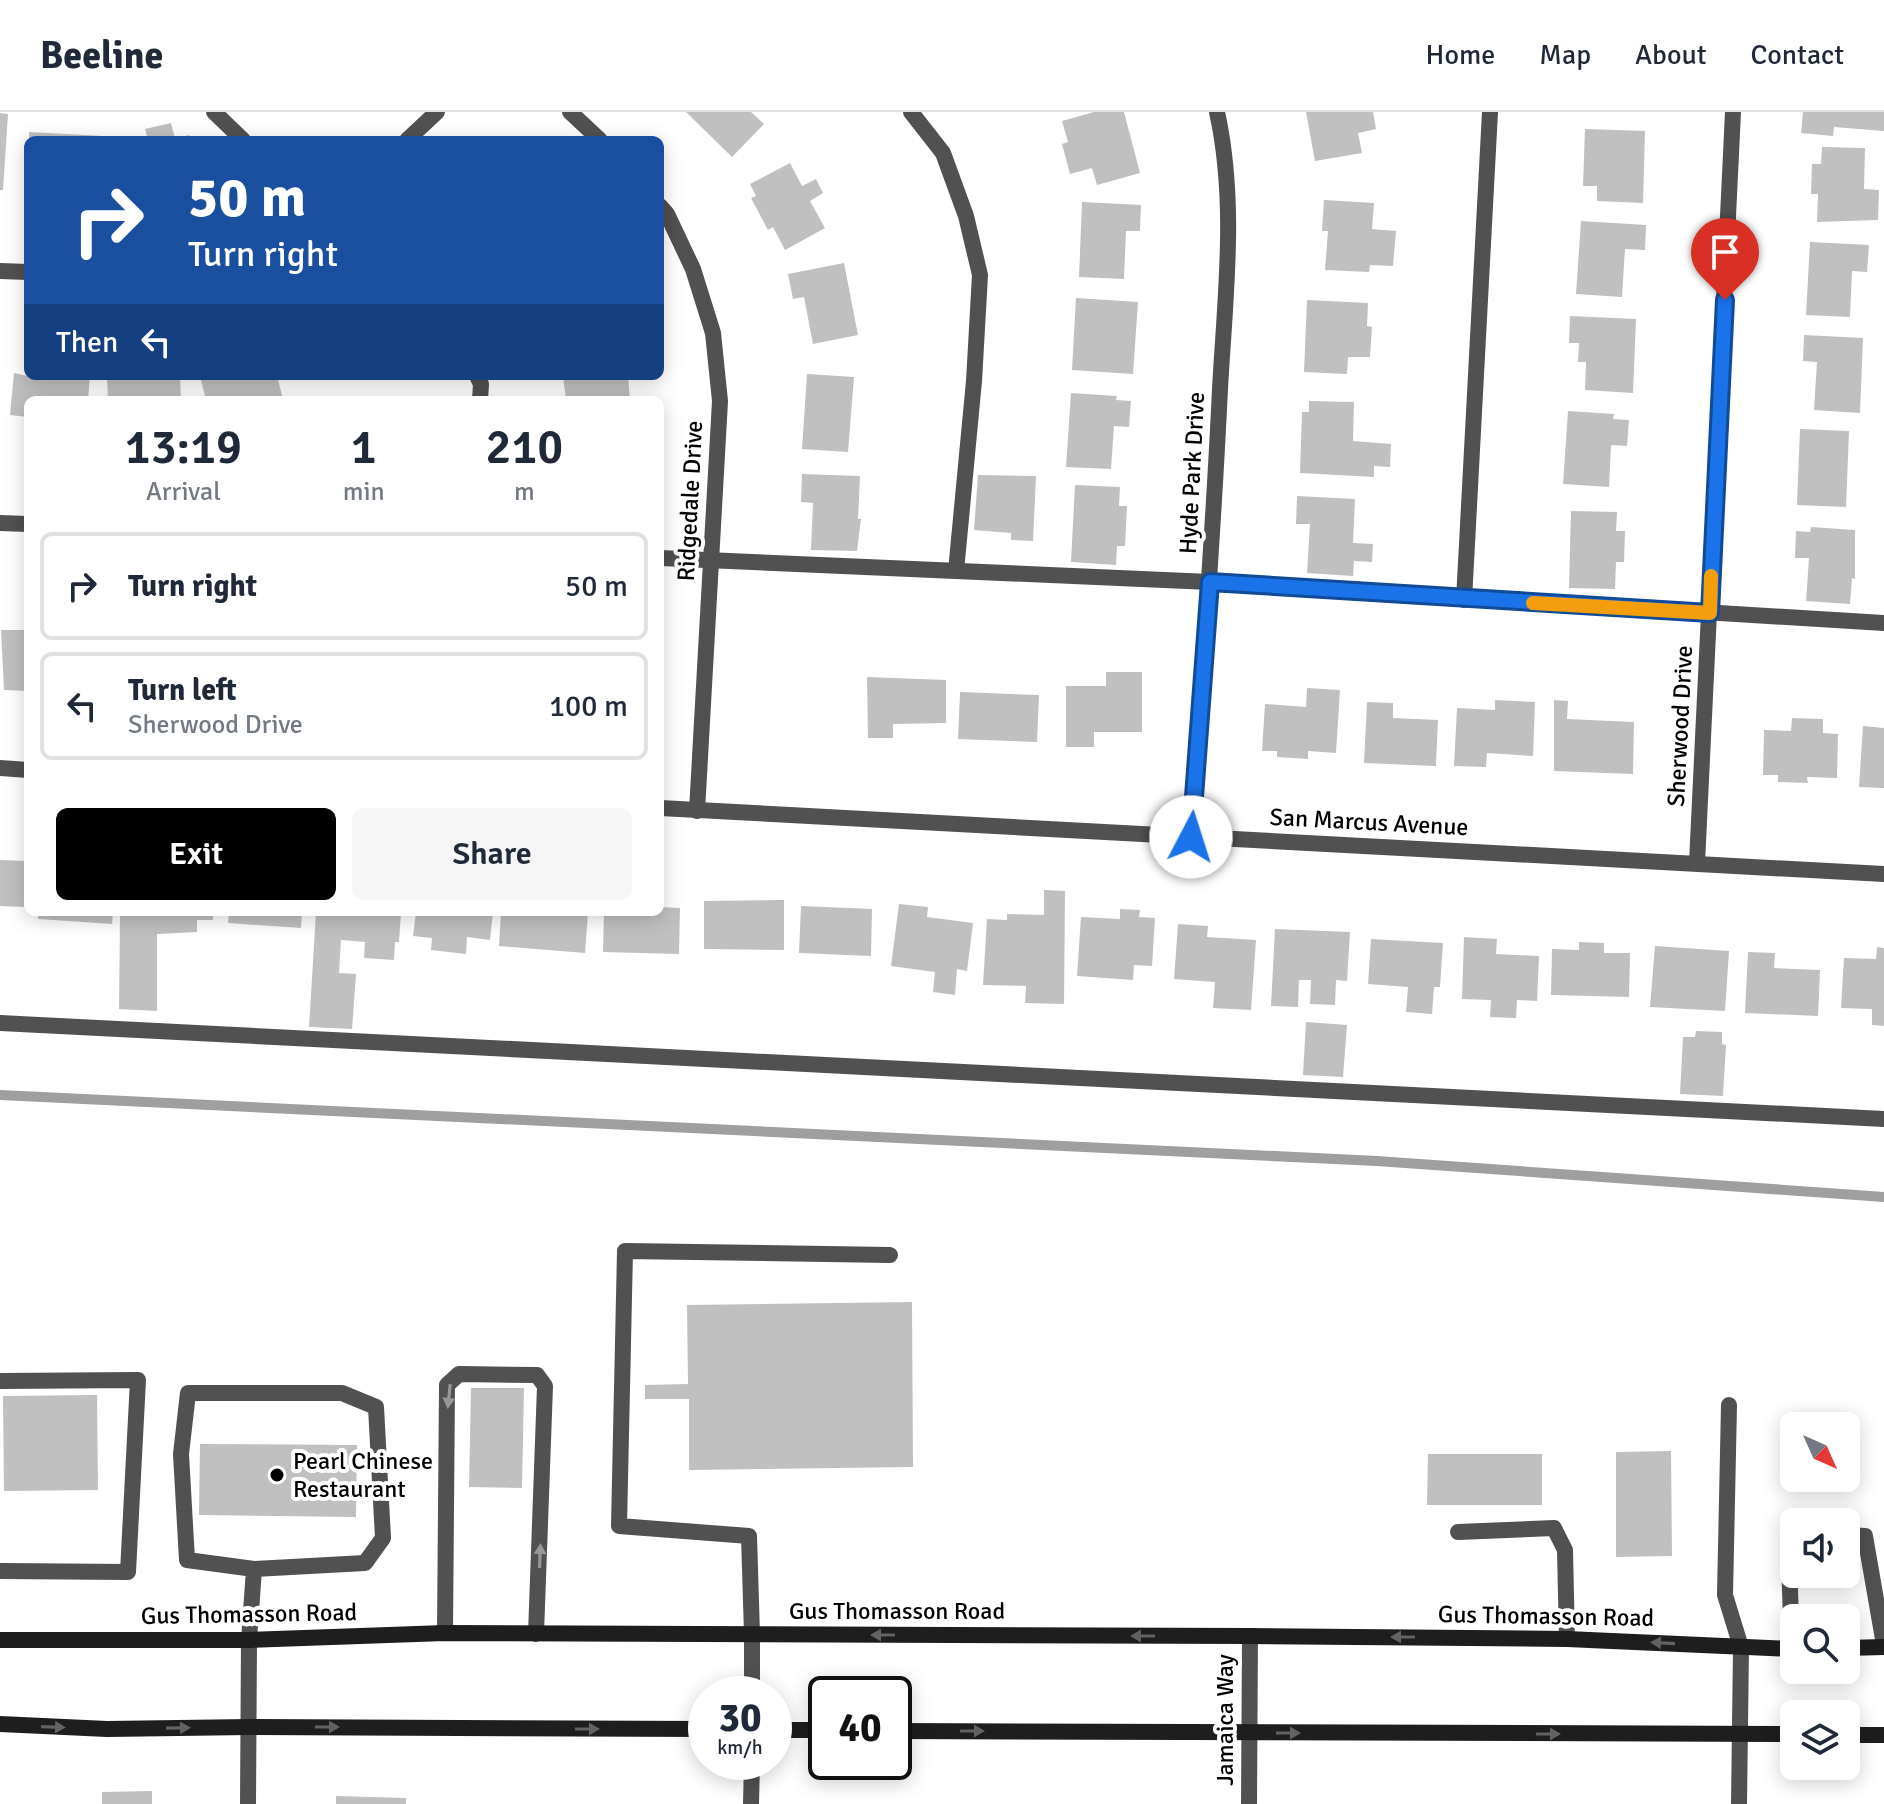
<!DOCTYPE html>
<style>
:root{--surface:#fff;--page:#f6f6f7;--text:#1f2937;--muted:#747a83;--line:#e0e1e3;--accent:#000}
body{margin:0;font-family:Signika,sans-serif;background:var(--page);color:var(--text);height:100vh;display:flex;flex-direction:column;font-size:30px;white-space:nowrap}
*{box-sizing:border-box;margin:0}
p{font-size:26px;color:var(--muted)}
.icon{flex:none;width:44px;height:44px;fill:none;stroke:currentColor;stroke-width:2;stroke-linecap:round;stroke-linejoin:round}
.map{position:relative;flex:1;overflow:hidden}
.details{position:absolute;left:24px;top:284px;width:640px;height:520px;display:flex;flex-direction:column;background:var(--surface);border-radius:12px;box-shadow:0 4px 20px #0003}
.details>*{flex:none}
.top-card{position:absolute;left:24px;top:24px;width:640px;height:244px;border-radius:12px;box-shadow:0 4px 20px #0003;background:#1a4fa0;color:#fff;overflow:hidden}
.needle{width:52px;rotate:135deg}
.buttons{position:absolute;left:1780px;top:1300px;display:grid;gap:16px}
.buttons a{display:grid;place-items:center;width:80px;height:80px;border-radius:12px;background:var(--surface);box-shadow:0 4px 20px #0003;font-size:40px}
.speed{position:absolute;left:688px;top:1564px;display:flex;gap:16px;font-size:40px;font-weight:700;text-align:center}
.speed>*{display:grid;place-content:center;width:104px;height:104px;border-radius:50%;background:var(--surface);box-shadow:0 4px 20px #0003;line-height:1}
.speed small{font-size:20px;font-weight:400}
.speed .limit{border:4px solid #111;border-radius:12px;background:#fff;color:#111}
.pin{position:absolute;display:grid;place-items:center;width:68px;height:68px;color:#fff;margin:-82px -34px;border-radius:50% 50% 50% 0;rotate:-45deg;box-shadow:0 0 8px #0007}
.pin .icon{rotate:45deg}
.me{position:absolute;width:88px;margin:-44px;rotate:5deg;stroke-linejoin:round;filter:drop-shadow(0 0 6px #0008)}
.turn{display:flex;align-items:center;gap:28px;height:168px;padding:0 32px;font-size:36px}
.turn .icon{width:104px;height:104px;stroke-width:2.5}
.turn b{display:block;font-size:56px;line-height:68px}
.then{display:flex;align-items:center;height:76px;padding:0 32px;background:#0003;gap:16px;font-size:30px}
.eta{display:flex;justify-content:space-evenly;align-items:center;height:136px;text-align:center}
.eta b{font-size:48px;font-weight:600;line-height:56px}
.action{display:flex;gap:16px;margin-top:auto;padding:16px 32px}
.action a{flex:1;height:92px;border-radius:12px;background:var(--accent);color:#fff;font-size:32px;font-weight:600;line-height:92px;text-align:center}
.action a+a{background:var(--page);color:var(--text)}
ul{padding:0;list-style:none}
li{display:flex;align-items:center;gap:24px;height:108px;margin:0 16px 12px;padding:0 16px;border:4px solid var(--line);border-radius:12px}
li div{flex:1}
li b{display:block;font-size:30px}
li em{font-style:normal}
header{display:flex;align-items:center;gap:48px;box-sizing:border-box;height:112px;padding:0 40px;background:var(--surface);border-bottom:2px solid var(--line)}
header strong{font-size:38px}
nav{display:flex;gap:44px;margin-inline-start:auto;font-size:28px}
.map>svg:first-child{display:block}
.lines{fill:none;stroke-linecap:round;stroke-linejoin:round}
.stream{stroke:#9f9f9f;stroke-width:10}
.building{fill:#c0c0c0}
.service{stroke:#515151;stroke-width:16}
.minor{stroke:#515151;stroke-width:16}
.tertiary{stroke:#515151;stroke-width:16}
.secondary{stroke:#1e1e1e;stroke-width:16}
.oneway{fill:#979797}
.oneway2{fill:#626262}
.route-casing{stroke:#114b97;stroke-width:20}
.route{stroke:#1a73e8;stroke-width:14}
.slow{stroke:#f59e0b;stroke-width:14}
.poi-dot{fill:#000;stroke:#fff;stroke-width:3}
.labels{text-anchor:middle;stroke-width:8;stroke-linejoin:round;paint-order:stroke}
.street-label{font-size:24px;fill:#000;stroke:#fff}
.poi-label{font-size:24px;fill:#000;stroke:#fff;text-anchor:start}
</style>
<header>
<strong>Beeline</strong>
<nav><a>Home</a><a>Map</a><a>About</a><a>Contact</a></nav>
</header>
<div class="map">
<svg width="1884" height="1692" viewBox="0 0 1884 1692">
<rect width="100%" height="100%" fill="#fff"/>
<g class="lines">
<!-- stream -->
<path class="stream" d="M 0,983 L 1377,1049 L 1884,1085"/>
</g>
<!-- building -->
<g class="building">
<path d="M 686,0 L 751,0 L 764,12 L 732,45 Z"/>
<path d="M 1094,0 L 1124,0 L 1140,61 L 1097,73 L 1092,56 L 1070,62 L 1062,32 L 1068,30 L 1062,9 Z"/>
<path d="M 1306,0 L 1373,0 L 1376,17 L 1358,21 L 1362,41 L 1315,49 Z"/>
<path d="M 1803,0 L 1884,0 L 1884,19 L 1834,15 L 1833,24 L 1801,21 Z"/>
<path d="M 0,1 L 8,2 L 3,78 L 0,78 Z"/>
<path d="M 171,11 L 175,27 L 189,23 L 190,28 L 148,28 L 145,17 Z"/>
<path d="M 1585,17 L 1645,19 L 1643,91 L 1597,89 L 1597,74 L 1583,74 Z"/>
<path d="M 29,20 L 103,24 L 102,28 L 29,28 Z"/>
<path d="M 1822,35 L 1865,36 L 1864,77 L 1879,78 L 1878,108 L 1817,110 L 1818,82 L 1811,82 L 1812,52 L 1821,52 Z"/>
<path d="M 790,51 L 802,74 L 816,67 L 823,81 L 810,89 L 825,116 L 785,138 L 773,115 L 768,118 L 751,86 L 756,84 L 750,72 Z"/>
<path d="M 1324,88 L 1374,91 L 1372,117 L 1396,119 L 1393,154 L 1370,153 L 1369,160 L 1325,158 L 1328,119 L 1322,119 Z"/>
<path d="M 1082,90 L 1141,93 L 1140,119 L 1126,119 L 1124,167 L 1079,165 Z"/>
<path d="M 1581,109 L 1646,113 L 1645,138 L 1625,137 L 1622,185 L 1576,182 Z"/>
<path d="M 1810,130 L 1869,133 L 1867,160 L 1852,159 L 1850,205 L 1806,203 Z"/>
<path d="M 844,151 L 858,223 L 813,232 L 804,185 L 793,187 L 788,162 Z"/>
<path d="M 1076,186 L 1138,190 L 1133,262 L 1072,258 Z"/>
<path d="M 1307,188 L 1368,191 L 1367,214 L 1372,215 L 1370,245 L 1348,245 L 1347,262 L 1304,260 Z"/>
<path d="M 1570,204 L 1636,207 L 1633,281 L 1585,278 L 1586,250 L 1578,250 L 1579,231 L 1569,231 Z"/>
<path d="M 1804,223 L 1863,226 L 1860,301 L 1814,298 L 1817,250 L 1803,249 Z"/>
<path d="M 14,261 L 28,264 L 90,264 L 88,288 L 28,288 L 28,305 L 10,303 Z"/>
<path d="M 807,262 L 854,265 L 848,340 L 802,337 Z"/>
<path d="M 107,264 L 180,264 L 181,288 L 108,288 Z"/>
<path d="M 200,264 L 277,264 L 283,287 L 206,288 Z"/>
<path d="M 563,264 L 628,264 L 630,288 L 566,288 Z"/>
<path d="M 1071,281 L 1117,284 L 1116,288 L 1131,289 L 1129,315 L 1114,314 L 1111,357 L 1066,355 Z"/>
<path d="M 1309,289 L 1354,290 L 1353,329 L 1391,332 L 1390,355 L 1374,354 L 1374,365 L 1300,361 L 1302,300 L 1309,300 Z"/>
<path d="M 1568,299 L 1614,302 L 1613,307 L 1629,308 L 1627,334 L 1611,333 L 1609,375 L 1563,372 Z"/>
<path d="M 1800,317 L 1849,319 L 1846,395 L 1797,393 Z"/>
<path d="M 802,362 L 860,364 L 858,407 L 861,407 L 857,439 L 811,438 L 813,391 L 801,390 Z"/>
<path d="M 978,363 L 1036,364 L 1033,429 L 1011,428 L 1011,421 L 974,418 Z"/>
<path d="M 1075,373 L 1120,375 L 1119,394 L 1127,394 L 1125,434 L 1117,434 L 1116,453 L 1071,450 Z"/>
<path d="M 1297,384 L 1355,387 L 1353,431 L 1373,432 L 1372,450 L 1354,449 L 1353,464 L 1307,461 L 1310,412 L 1296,412 Z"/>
<path d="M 1571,399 L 1617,400 L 1616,419 L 1625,419 L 1624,450 L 1616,450 L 1615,477 L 1569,476 Z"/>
<path d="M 1811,415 L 1855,418 L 1855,467 L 1852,466 L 1850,492 L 1806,489 L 1809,446 L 1795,446 L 1796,419 L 1810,420 Z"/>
<path d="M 1,518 L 28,518 L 28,579 L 4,578 Z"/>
<path d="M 1106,560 L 1142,560 L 1142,620 L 1094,620 L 1094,635 L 1066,635 L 1066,574 L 1106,574 Z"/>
<path d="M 867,565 L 946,568 L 946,611 L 893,612 L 893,626 L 868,626 Z"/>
<path d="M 1307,576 L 1340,578 L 1336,641 L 1308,639 L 1308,647 L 1277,645 L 1277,639 L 1262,639 L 1265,592 L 1306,595 Z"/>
<path d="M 960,580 L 1039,583 L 1037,630 L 958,627 Z"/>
<path d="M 1495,588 L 1535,590 L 1533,644 L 1487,641 L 1486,655 L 1454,654 L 1457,596 L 1495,598 Z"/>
<path d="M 1554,588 L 1568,589 L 1567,607 L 1634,610 L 1633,662 L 1554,659 Z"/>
<path d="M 1367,590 L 1393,591 L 1393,606 L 1438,608 L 1436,654 L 1364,651 Z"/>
<path d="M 1792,606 L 1823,607 L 1823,621 L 1838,622 L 1837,666 L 1807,665 L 1808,671 L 1778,670 L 1778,663 L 1763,663 L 1764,618 L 1791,619 Z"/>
<path d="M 1863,614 L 1884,616 L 1884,676 L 1859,675 Z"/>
<path d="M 0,748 L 27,749 L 24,795 L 0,794 Z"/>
<path d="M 1044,778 L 1065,779 L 1064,892 L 1025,891 L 1026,874 L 983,873 L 987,807 L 1007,808 L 1007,802 L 1044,803 Z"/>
<path d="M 784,788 L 784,838 L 704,837 L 704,789 Z"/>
<path d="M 899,792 L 928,795 L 927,805 L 973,811 L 967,859 L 957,857 L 955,883 L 933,880 L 935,860 L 891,854 Z"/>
<path d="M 801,794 L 872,797 L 871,844 L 799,841 Z"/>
<path d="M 660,795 L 680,796 L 679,842 L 603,840 L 604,800 L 660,800 Z"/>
<path d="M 1120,797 L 1140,798 L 1139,805 L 1155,806 L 1152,854 L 1134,853 L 1133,868 L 1077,864 L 1081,805 L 1120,807 Z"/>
<path d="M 38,800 L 113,800 L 112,812 L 38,807 Z"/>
<path d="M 133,800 L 213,800 L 213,808 L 197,808 L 197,820 L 157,822 L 157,899 L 119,897 L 120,804 L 132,804 Z"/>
<path d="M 229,800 L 302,800 L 301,816 L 228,811 Z"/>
<path d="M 316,800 L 401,800 L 399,830 L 395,830 L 394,848 L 364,846 L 365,830 L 341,828 L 339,861 L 356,862 L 352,917 L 309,915 Z"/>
<path d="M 416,800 L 493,800 L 490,828 L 467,825 L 466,842 L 431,838 L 432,826 L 413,824 Z"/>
<path d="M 501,800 L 588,800 L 585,841 L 499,834 Z"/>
<path d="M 1178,812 L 1208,814 L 1207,825 L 1256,828 L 1251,898 L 1213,896 L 1215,870 L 1174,867 Z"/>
<path d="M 1275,817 L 1350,820 L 1347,869 L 1336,868 L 1335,893 L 1310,892 L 1311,868 L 1299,868 L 1298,895 L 1271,894 Z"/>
<path d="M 1464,825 L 1497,827 L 1496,842 L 1539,844 L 1537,889 L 1517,888 L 1516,906 L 1490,905 L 1491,888 L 1462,887 Z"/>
<path d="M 1371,827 L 1443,831 L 1440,875 L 1434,875 L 1432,902 L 1406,900 L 1408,875 L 1368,872 Z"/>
<path d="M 1579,830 L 1604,831 L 1604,841 L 1630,841 L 1629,885 L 1551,883 L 1552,837 L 1579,838 Z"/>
<path d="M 1655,834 L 1729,839 L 1725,899 L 1650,895 Z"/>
<path d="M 1877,835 L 1884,836 L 1884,914 L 1872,913 L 1872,897 L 1841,896 L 1844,846 L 1876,847 Z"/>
<path d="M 1748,840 L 1775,841 L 1774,856 L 1820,858 L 1818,904 L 1745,901 Z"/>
<path d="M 1306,910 L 1347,913 L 1343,965 L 1303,963 Z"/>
<path d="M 1696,919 L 1722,920 L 1722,932 L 1726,933 L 1723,984 L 1680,982 L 1683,925 L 1695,925 Z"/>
<path d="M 912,1190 L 913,1355 L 689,1358 L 689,1287 L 645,1287 L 645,1273 L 688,1272 L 687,1193 Z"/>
<path d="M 471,1276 L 524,1276 L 522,1376 L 469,1375 Z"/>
<path d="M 97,1283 L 98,1378 L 4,1379 L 3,1284 Z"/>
<path d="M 200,1332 L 357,1333 L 356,1405 L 199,1403 Z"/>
<path d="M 1671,1339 L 1672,1444 L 1616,1445 L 1616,1340 Z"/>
<path d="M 1428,1342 L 1542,1342 L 1542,1393 L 1427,1393 Z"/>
<path d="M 152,1679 L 152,1692 L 102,1692 L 102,1680 Z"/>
<path d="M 336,1684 L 406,1686 L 406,1692 L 336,1692 Z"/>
</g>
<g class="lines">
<!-- service -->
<g class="service">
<path d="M 214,0 L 243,28"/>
<path d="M 911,0 L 943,41 L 966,104 L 980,163 L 974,269 L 956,459"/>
<path d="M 477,264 L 481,272 L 480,288"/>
<path d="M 0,411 L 28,412"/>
<path d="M 660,446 L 1210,470 L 1884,511"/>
<path d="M 1464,488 L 1490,0"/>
<path d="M 0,911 L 1884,1007"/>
<path d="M 0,1269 L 138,1268 L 128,1460 L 0,1459"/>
<path d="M 1729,1293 L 1725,1483 L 1741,1535"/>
<path d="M 1458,1420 L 1554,1416 L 1565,1438 L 1567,1527"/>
<path d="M 1846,1423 L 1865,1424 L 1884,1533"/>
<path d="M 445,1521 L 447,1273 L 459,1262 L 537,1263 L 545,1274 L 536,1522"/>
<path d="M 752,1522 L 749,1424 L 619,1414 L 625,1139 L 890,1143"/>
<path d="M 249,1528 L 254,1457 L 365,1451 L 383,1426 L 376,1295 L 342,1281 L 188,1281 L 181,1342 L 187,1448 L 254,1457"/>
<path d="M 1792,1537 L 1789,1449 L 1794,1444"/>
</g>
<!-- minor -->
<g class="minor">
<path d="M 570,0 L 600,28"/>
<path d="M 407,28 L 437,0"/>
<path d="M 660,94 L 667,102 L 693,157 L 713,221 L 720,289 L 697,699"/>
<path d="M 0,159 L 28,160"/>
<path d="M 1697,751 L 1733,0"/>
<path d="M 752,1522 L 752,1582"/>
<path d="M 248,1692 L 249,1528"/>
<path d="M 751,1692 L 752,1650"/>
<path d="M 1249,1692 L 1250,1524"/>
<path d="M 1739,1692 L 1741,1535"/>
</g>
<!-- tertiary -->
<g class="tertiary">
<path d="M 0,656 L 28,658"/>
<path d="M 660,696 L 1884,762"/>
<path d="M 1191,725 C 1202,576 1213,427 1220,277 C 1225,185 1237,91 1217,0"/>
</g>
<!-- secondary -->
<g class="secondary">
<path d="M 0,1528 L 249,1528 L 445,1521 L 1250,1524 L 1567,1527 L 1794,1537"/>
<path d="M 1846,1536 L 1884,1535"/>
<path d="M 0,1612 L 107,1617 L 249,1615 L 706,1617"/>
<path d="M 774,1618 L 826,1618"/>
<path d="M 894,1619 L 1794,1622"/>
<path d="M 1846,1623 L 1884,1623"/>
</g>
</g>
<!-- one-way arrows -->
<defs><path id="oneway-solid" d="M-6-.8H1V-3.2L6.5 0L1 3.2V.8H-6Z" transform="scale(2)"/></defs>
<g class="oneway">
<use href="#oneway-solid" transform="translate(449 1284) rotate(96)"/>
<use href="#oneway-solid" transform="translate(540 1444) rotate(-88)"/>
</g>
<g class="oneway2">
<use href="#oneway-solid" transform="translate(883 1523) rotate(-180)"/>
<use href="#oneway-solid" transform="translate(1143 1524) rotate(-180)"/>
<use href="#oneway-solid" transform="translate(1403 1525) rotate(-180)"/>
<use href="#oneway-solid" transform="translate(1663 1531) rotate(-177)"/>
<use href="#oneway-solid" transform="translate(53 1615) rotate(2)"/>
<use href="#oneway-solid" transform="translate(327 1615)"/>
<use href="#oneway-solid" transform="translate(178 1616) rotate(-1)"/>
<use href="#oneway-solid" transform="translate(587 1617)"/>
<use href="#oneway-solid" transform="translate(972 1619)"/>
<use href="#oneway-solid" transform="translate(1288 1621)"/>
<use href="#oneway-solid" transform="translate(1548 1622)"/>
</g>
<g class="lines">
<defs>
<path id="route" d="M 1191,725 L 1210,470 L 1710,501 L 1725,188"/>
</defs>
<!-- route casing -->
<use href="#route" class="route-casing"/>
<!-- route -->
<use href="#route" class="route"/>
<!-- slow -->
<path class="slow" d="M 1533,491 L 1710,501 L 1711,464"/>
</g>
<!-- markers -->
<circle class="poi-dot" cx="277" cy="1363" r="8"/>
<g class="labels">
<!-- street labels -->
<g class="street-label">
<text transform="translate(1192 361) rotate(-87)" y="8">Hyde Park Drive</text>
<text transform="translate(690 389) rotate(-87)" y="8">Ridgedale Drive</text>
<text transform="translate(1680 614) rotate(-87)" y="8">Sherwood Drive</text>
<text transform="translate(1369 710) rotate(3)" y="8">San Marcus Avenue</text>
<text x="897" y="1507">Gus Thomasson Road</text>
<text transform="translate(249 1502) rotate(-1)" y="8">Gus Thomasson Road</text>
<text transform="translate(1546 1504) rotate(1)" y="8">Gus Thomasson Road</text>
<text transform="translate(1225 1608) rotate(-90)" y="8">Jamaica Way</text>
</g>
<!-- poi labels -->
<g class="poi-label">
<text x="293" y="1357">Pearl Chinese<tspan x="293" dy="28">Restaurant</tspan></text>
</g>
</g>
</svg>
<div class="buttons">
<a><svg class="needle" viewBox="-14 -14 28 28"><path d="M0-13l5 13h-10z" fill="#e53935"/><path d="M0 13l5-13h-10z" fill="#747a83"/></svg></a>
<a><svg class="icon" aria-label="sound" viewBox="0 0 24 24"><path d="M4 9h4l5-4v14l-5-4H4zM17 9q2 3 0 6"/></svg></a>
<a><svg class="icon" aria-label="search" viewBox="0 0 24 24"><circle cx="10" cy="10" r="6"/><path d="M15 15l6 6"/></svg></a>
<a><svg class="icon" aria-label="layers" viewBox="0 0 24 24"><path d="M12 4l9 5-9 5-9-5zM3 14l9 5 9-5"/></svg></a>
</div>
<div class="speed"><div>30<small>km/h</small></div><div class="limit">40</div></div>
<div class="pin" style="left:1725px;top:188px;background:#d93025"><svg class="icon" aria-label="arrive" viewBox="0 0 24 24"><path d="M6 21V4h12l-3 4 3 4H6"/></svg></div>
<svg class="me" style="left:1191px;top:725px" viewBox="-20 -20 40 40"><circle r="19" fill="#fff"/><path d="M0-13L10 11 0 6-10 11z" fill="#1a73e8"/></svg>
<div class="top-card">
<div class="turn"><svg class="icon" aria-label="right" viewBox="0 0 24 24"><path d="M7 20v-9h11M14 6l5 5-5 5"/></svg><div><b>50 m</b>Turn right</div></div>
<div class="then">Then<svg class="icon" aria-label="left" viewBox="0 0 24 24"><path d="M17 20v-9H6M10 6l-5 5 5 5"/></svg></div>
</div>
<section class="details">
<div class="eta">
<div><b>13:19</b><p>Arrival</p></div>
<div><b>1</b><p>min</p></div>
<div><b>210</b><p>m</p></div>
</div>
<ul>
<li><svg class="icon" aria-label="right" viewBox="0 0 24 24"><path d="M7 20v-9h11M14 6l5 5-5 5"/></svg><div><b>Turn right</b></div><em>50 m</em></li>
<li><svg class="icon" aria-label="left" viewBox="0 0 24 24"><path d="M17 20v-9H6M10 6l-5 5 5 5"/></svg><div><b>Turn left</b><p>Sherwood Drive</p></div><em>100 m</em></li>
</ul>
<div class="action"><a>Exit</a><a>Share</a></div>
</section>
</div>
